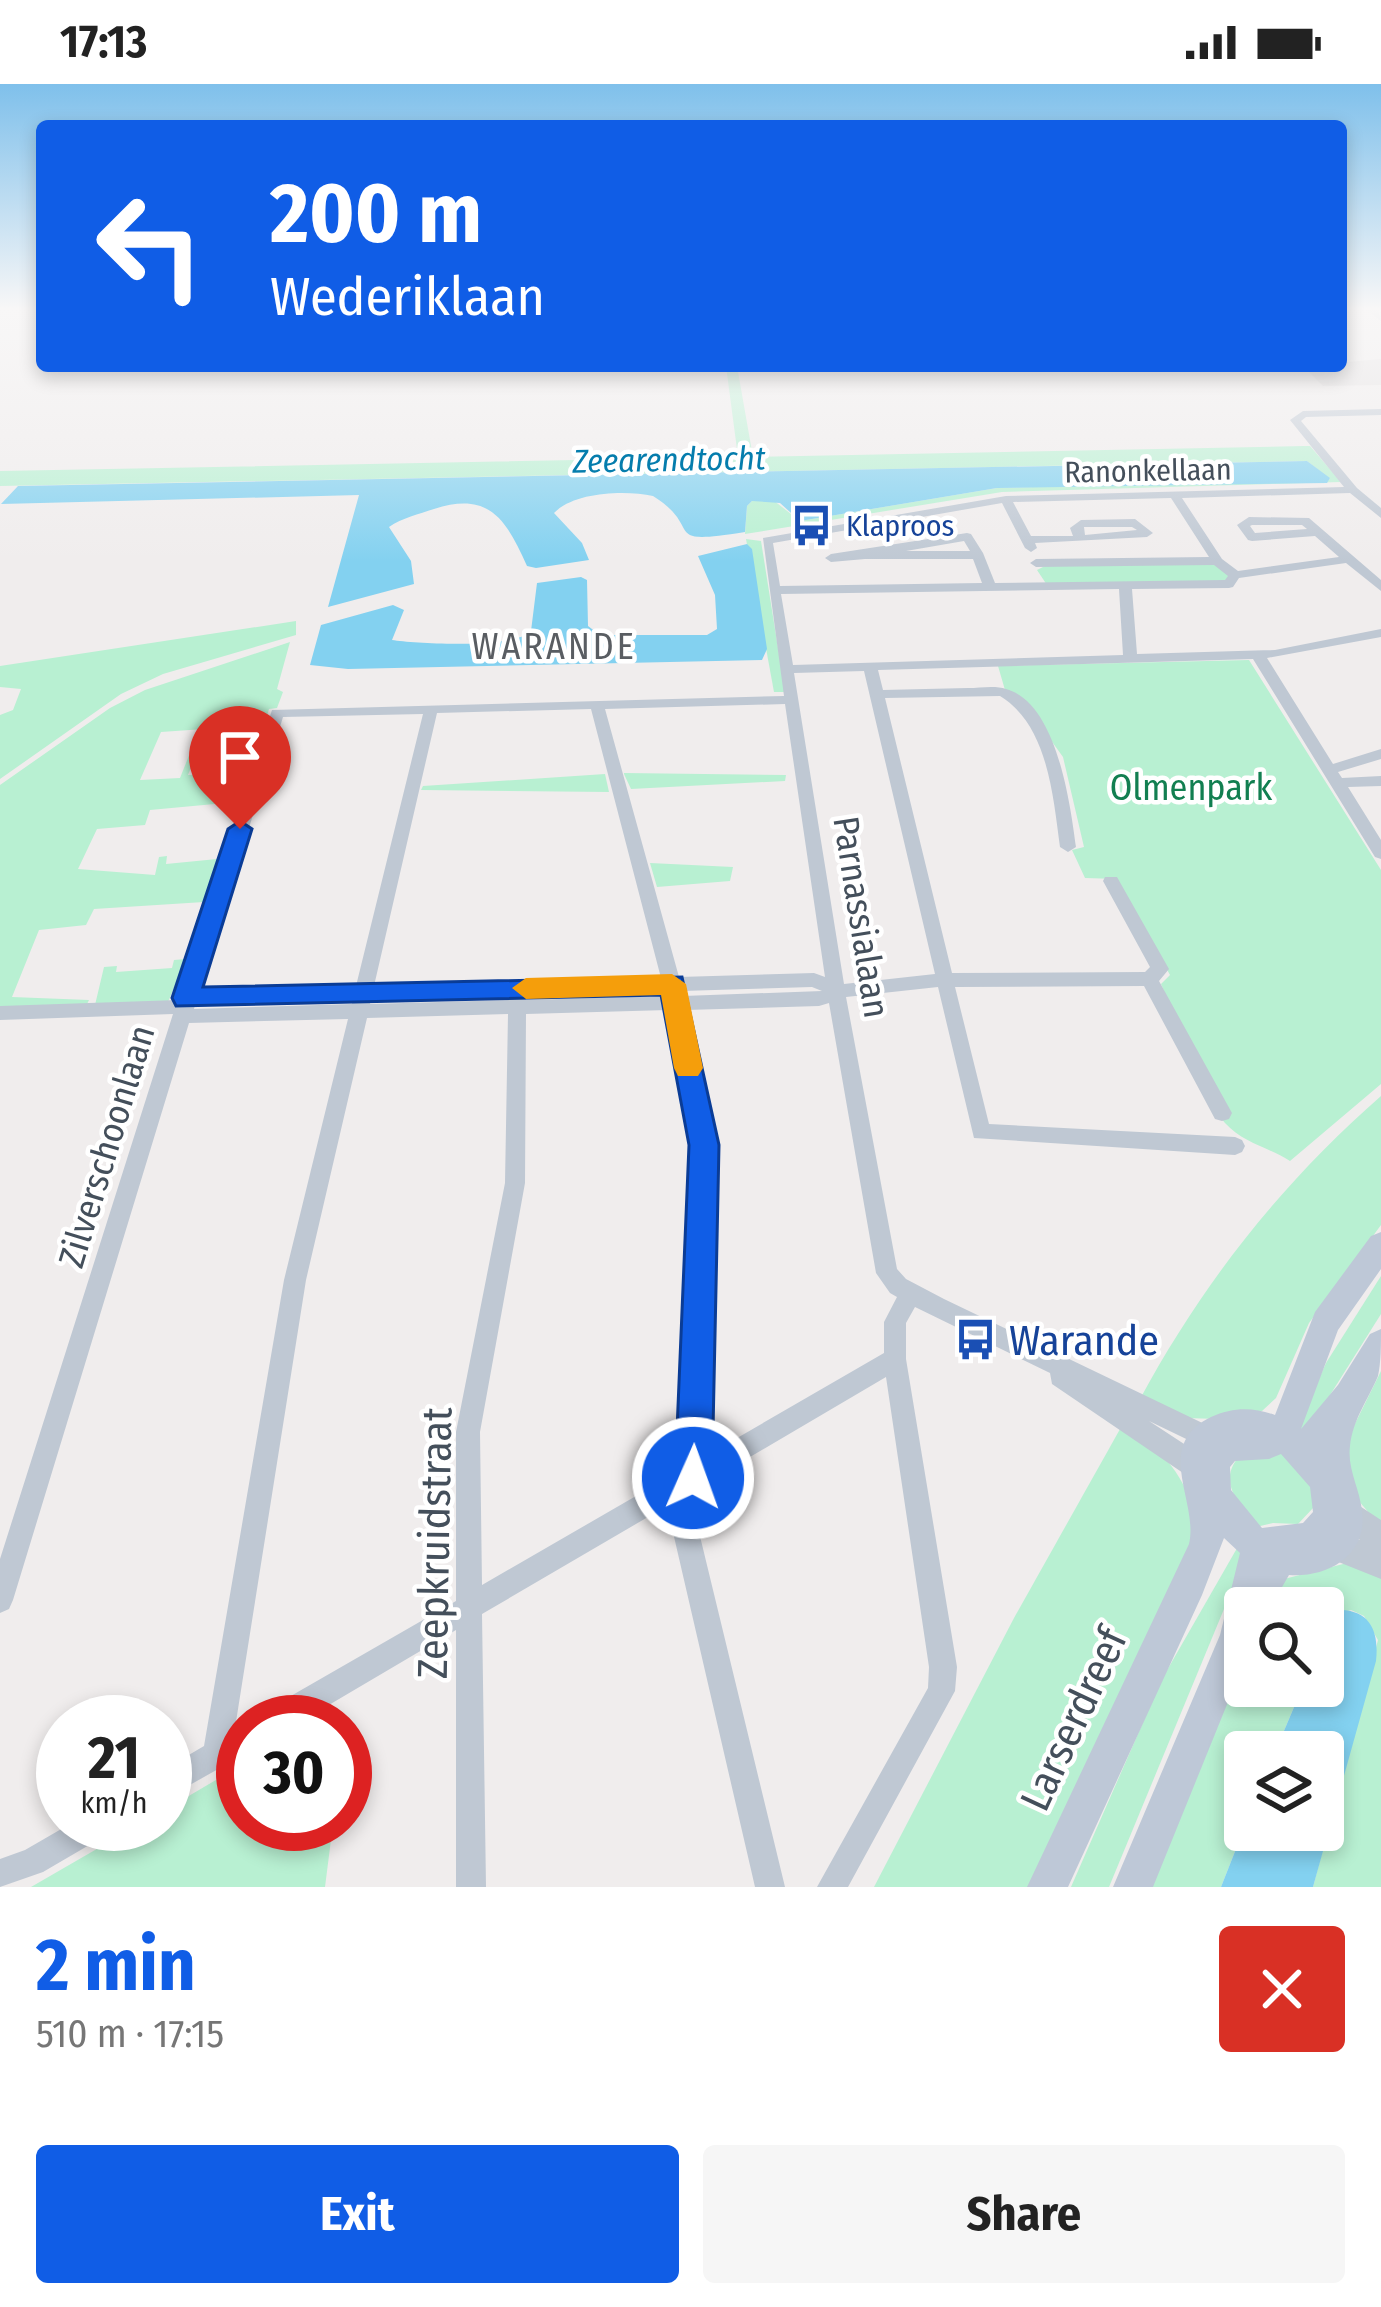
<!DOCTYPE html>
<meta charset="utf-8">
<style>
:root{--surface:#fff;--page:#f6f6f6;--text:#222;--muted:#767676;--accent:#105de6}
body{margin:0;font-family:"Fira Sans Condensed",sans-serif;background:var(--page);color:var(--text);height:100vh;display:flex;flex-direction:column;font-size:45px;white-space:nowrap}
*{box-sizing:border-box;margin:0}
p{font-size:39px;color:var(--muted)}
.icon{flex:none;width:66px;height:66px;fill:none;stroke:currentColor;stroke-width:2;stroke-linecap:round;stroke-linejoin:round}
.map{position:relative;height:1803px;overflow:hidden}
.drawer{display:flex;flex-direction:column;background:var(--surface);flex:1}
.drawer>*{flex:none}
.banner{position:absolute;left:36px;top:36px;width:1311px;height:252px;border-radius:12px;box-shadow:0 6px 18px #0003;background:#105de6;color:#fff;overflow:hidden}
.tools{position:absolute;left:1224px;top:1503px;display:grid;gap:24px}
.tools a{display:grid;place-items:center;width:120px;height:120px;border-radius:12px;background:var(--surface);box-shadow:0 6px 18px #0003;font-size:60px}
.speed{position:absolute;left:36px;top:1611px;display:flex;gap:24px;font-size:60px;font-weight:700;text-align:center}
.speed>*{display:grid;place-content:center;width:156px;height:156px;border-radius:50%;background:var(--surface);box-shadow:0 6px 18px #0003;line-height:1}
.speed small{font-size:30px;font-weight:400}
.speed .limit{border:18px solid #d22;background:#fff;color:#111}
.pin{position:absolute;display:grid;place-items:center;width:102px;height:102px;color:#fff;margin:-123px -51px;border-radius:50% 50% 50% 0;rotate:-45deg;box-shadow:0 0 12px #0007}
.pin .icon{rotate:45deg}
.me{position:absolute;width:132px;margin:-66px;rotate:2deg;stroke-linejoin:round;filter:drop-shadow(0 0 9px #0008)}
.turn{display:flex;align-items:center;gap:42px;height:252px;padding:0 36px;font-size:54px}
.turn .icon{width:156px;height:156px;stroke-width:2.5}
.turn b{display:block;font-size:84px;line-height:102px}
.round{display:grid;place-items:center;flex:none;width:126px;height:126px;border-radius:12px;background:var(--page)}
.headline{display:flex;align-items:center;justify-content:space-between;height:204px;padding:0 36px}
h1{font-size:72px;font-weight:700;line-height:90px;color:var(--accent)}
.button{display:flex;gap:24px;margin-top:auto;padding:24px 36px}
.button a{flex:1;height:138px;border-radius:12px;background:var(--accent);color:#fff;font-size:48px;font-weight:700;line-height:138px;text-align:center}
.button a+a{background:var(--page);color:var(--text)}
.status{display:flex;justify-content:space-between;align-items:center;height:84px;padding:0 60px;background:var(--surface);direction:ltr}
.status svg{height:33px;fill:currentColor}
.map>svg:first-child{display:block}
.education{fill:#e1dedf}
.green{fill:#b8f0d2}
.water{fill:#83d1f0}
.lines{fill:none;stroke-linecap:round;stroke-linejoin:round}
.minor{fill:#bfc8d3;fill-rule:evenodd}
.tertiary{fill:#bfc8d3;fill-rule:evenodd}
.secondary{fill:#bec8d7;fill-rule:evenodd}
.route{fill:#105de6;stroke:#0a3c96;stroke-width:3}
.slow{fill:#f59e0b}
.labels{text-anchor:middle;stroke-width:9;stroke-linejoin:round;paint-order:stroke}
.far-street-label{font-size:30px;fill:#444f5b;stroke:#fff}
.far-transit-label{font-size:30px;fill:#164399;stroke:#fff;text-anchor:start}
.far-water-label{font-size:33px;font-style:italic;fill:#057dad;stroke:#fff}
.far-quarter-label{font-size:36px;letter-spacing:3px;fill:#595d62;stroke:#fff}
.park-label{font-size:36px;fill:#127f51;stroke:#fff}
.street-label{font-size:36px;fill:#444f5b;stroke:#fff}
.near-transit-label{font-size:42px;fill:#164399;stroke:#fff;text-anchor:start}
.near-street-label{font-size:42px;fill:#444f5b;stroke:#fff}
</style>
<div class="status"><b>17:13</b><svg viewBox="0 0 49 12"><path d="M0 12V9h3v3zM5 12V6h3v6zM10 12V3h3v9zM15 12V0h3v12zM26 1h20v11H26zM47 4h2v5h-2z"/></svg></div>
<div class="map">
<svg width="1381" height="1803" viewBox="0 0 1381 1803">
<rect width="100%" height="100%" fill="#f0eded"/>
<!-- education -->
<path class="education" d="M 1381,275 L 1381,301 L 1323,302 L 1303,282 Z"/>
<!-- green -->
<g class="green">
<path d="M 726,282 L 737,282 L 753,373 L 1304,362 L 1310,362 L 1341,398 L 1002,408 L 745,450 L 747,422 L 752,417 L 773,416 L 800,437 L 997,404 L 1330,395 L 1307,377 L 0,402 L 0,387 L 738,373 Z"/>
<path d="M 746,455 L 761,457 L 785,608 L 774,608 Z"/>
<path d="M 1214,478 L 1231,492 L 1230,497 L 1047,501 L 1037,486 L 1045,482 Z"/>
<path d="M 296,537 L 296,551 L 163,590 L 121,610 L 0,695 L 0,631 L 13,626 L 21,605 L 0,603 L 0,582 Z"/>
<path d="M 290,558 L 277,605 L 283,608 L 277,624 L 269,625 L 267,632 L 206,636 L 204,645 L 161,648 L 140,696 L 180,694 L 194,659 L 257,655 L 255,665 L 249,666 L 249,661 L 211,662 L 208,668 L 197,668 L 188,691 L 219,690 L 223,680 L 244,680 L 251,674 L 236,718 L 150,726 L 145,741 L 97,745 L 78,785 L 155,791 L 159,773 L 167,772 L 166,780 L 217,775 L 204,818 L 94,825 L 86,841 L 39,846 L 12,913 L 89,916 L 86,922 L 0,924 L 0,701 L 110,624 L 145,606 Z"/>
<path d="M 1249,576 L 1381,786 L 1381,1000 L 1290,1077 C 1268,1063 1243,1059 1225,1039 C 1206,1017 1175,932 1161,900 L 1170,891 L 1117,795 L 1085,794 L 1072,766 L 1084,763 L 1063,673 L 1019,612 L 1005,606 L 998,582 Z"/>
<path d="M 605,690 L 609,708 L 421,706 L 423,702 Z"/>
<path d="M 624,690 L 624,689 L 786,691 L 785,697 L 631,705 Z"/>
<path d="M 650,779 L 733,783 L 730,797 L 657,803 Z"/>
<path d="M 186,875 L 168,918 L 95,921 L 104,883 L 117,882 L 116,888 L 172,884 L 174,876 Z"/>
<path d="M 1381,1012 L 1381,1141 L 1309,1239 L 1276,1314 L 1262,1327 L 1219,1335 L 1184,1334 L 1140,1315 C 1204,1197 1281,1100 1381,1012 Z"/>
<path d="M 1381,1192 L 1381,1230 L 1303,1354 L 1295,1349 L 1326,1279 Z"/>
<path d="M 1381,1287 L 1381,1443 L 1358,1416 L 1343,1364 Z"/>
<path d="M 1124,1338 C 1168,1372 1181,1387 1200,1440 L 1029,1803 L 874,1803 L 1014,1534 Z"/>
<path d="M 1286,1369 L 1312,1403 L 1314,1423 L 1298,1440 L 1273,1439 L 1256,1443 C 1241,1421 1218,1400 1237,1375 Z"/>
<path d="M 1240,1459 L 1248,1467 L 1109,1803 L 1071,1803 L 1162,1595 Z"/>
<path d="M 1351,1478 L 1381,1491 L 1381,1803 L 1313,1803 L 1378,1556 L 1364,1532 L 1351,1526 L 1332,1532 L 1323,1553 L 1323,1524 L 1262,1524 L 1280,1496 Z"/>
<path d="M 1245,1566 L 1245,1602 L 1303,1602 L 1275,1668 L 1245,1668 L 1245,1742 L 1221,1803 L 1148,1803 Z"/>
<path d="M 243,1680 L 243,1740 L 333,1740 L 325,1803 L 31,1803 L 140,1740 L 165,1740 L 165,1726 Z"/>
</g>
<!-- water -->
<g class="water">
<path d="M 1307,377 L 1330,394 L 1327,399 L 997,404 L 800,437 L 780,419 L 752,417 L 747,422 L 745,448 C 657,462 706,445 653,412 C 625,406 574,408 554,429 L 582,459 L 589,476 L 536,484 L 527,482 C 506,435 489,407 434,425 C 419,430 402,434 389,443 L 411,477 L 414,500 L 328,523 L 359,411 L 1,420 L 18,402 Z"/>
<path d="M 747,460 L 752,465 L 767,565 L 762,576 L 348,585 L 310,581 L 321,541 L 393,521 L 404,526 L 392,556 C 417,560 516,565 531,547 L 537,499 L 581,493 L 587,496 L 588,542 L 600,551 L 707,551 L 717,545 L 715,511 L 698,472 Z"/>
<path d="M 1341,1526 C 1372,1527 1379,1550 1376,1577 L 1313,1803 L 1221,1803 L 1245,1742 L 1323,1746 L 1323,1668 L 1275,1668 L 1303,1602 L 1323,1602 C 1323,1577 1316,1541 1341,1526 Z"/>
</g>
<g class="lines">
<!-- minor -->
<g class="minor">
<path d="M 1381,325 L 1381,331 L 1306,333 L 1301,337 L 1357,404 L 1381,424 L 1381,434 L 1350,409 L 1182,414 L 1222,475 L 1238,487 L 1339,473 L 1315,452 L 1252,457 L 1248,456 L 1237,441 L 1249,433 L 1309,434 L 1381,496 L 1381,507 L 1346,479 L 1239,494 L 1233,503 L 1229,504 L 1132,505 L 1137,570 L 1275,566 L 1381,545 L 1381,553 L 1267,574 L 1333,680 L 1381,665 L 1381,675 L 1338,688 L 1342,694 L 1381,692 L 1381,702 L 1348,703 L 1381,756 L 1381,775 L 1375,773 L 1253,575 L 878,586 L 883,606 C 911,605 940,605 968,604 C 980,604 995,601 1006,605 C 1057,619 1070,719 1076,763 L 1068,768 L 1060,763 C 1053,712 1048,641 1000,612 L 885,614 L 952,889 L 1145,888 L 1150,883 L 1103,797 L 1105,793 L 1117,793 L 1169,885 L 1159,897 L 1232,1029 L 1229,1035 L 1222,1037 L 1215,1035 L 1144,902 L 955,903 L 989,1040 L 1235,1053 L 1242,1056 L 1245,1062 L 1242,1068 L 1235,1071 L 974,1054 L 938,903 L 846,913 L 897,1185 L 906,1195 L 944,1215 L 1217,1346 L 1221,1354 L 1217,1362 L 1209,1366 L 1149,1337 L 1204,1373 L 1207,1382 L 1204,1391 L 1195,1394 L 1186,1391 L 1052,1300 L 1050,1289 L 915,1223 L 906,1239 L 906,1275 L 957,1583 L 955,1607 L 848,1803 L 817,1803 L 928,1604 L 929,1583 L 886,1293 L 704,1400 L 698,1444 L 785,1803 L 755,1803 L 672,1444 L 677,1416 L 482,1530 L 486,1803 L 456,1803 L 456,1546 L 300,1638 L 259,1638 L 263,1628 L 456,1517 L 456,1348 L 505,1099 L 508,930 L 367,934 L 306,1196 L 235,1644 L 243,1641 L 243,1671 L 165,1715 L 165,1685 L 204,1662 L 284,1196 L 348,935 L 189,939 L 13,1516 L 9,1525 L 0,1529 L 0,1475 L 173,930 L 0,936 L 0,922 L 178,916 L 272,626 L 784,612 L 763,454 L 1006,412 L 1344,403 L 1290,336 L 1303,327 ZM 1171,414 L 1209,473 L 1036,475 L 1030,479 L 1036,483 L 1214,481 L 1228,492 L 1225,496 L 995,499 L 983,469 L 971,450 L 967,449 L 831,470 L 825,474 L 831,478 L 865,475 L 973,475 L 982,499 L 780,502 L 773,459 L 1002,419 L 1025,464 L 1031,468 L 1037,464 L 1035,459 L 1147,453 L 1153,449 L 1135,435 L 1081,436 L 1070,444 L 1073,452 L 1031,452 L 1013,418 ZM 1252,441 L 1302,441 L 1307,445 L 1255,449 L 1250,442 ZM 1084,443 L 1132,443 L 1137,446 L 1085,451 ZM 964,457 L 970,467 L 906,467 ZM 1119,505 L 1123,571 L 793,581 L 781,510 ZM 864,587 L 935,890 L 844,900 L 794,589 ZM 785,620 L 825,893 L 814,889 L 679,893 L 605,625 ZM 591,625 L 661,894 L 374,902 L 437,629 ZM 423,630 L 356,902 L 199,907 L 283,633 ZM 812,903 L 822,907 L 683,912 L 682,907 ZM 664,907 L 665,912 L 526,916 L 526,911 ZM 508,912 L 508,916 L 370,920 L 371,916 ZM 353,916 L 352,920 L 194,925 L 195,921 ZM 829,919 L 876,1189 L 890,1209 L 897,1213 L 884,1238 L 884,1269 L 706,1372 L 714,1061 L 686,926 L 819,922 ZM 668,926 L 694,1061 L 681,1386 L 482,1501 L 480,1348 L 525,1099 L 526,930 Z"/>
<path d="M 70,1740 L 113,1740 L 108,1750 L 43,1788 L 0,1803 L 0,1775 L 25,1766 Z"/>
</g>
<!-- tertiary -->
<g class="tertiary">
<path d="M 1366,225 L 1378,225 L 1381,237 Z"/>
<path d="M 1349,1415 L 1381,1436 L 1381,1495 L 1326,1473 L 1322,1462 L 1326,1451 L 1337,1447 L 1360,1456 L 1339,1440 L 1334,1430 L 1339,1420 Z"/>
</g>
<!-- secondary -->
<path class="secondary" d="M 1381,1148 L 1381,1185 L 1338,1246 L 1301,1345 L 1338,1301 L 1370,1250 L 1381,1245 C 1381,1260 1381,1279 1378,1292 C 1368,1316 1353,1335 1350,1362 C 1347,1385 1360,1405 1362,1427 C 1368,1471 1328,1494 1289,1491 L 1270,1524 L 1245,1524 L 1245,1576 L 1153,1803 L 1113,1803 L 1220,1551 L 1240,1469 L 1224,1454 L 1202,1511 L 1068,1803 L 1027,1803 L 1189,1460 C 1199,1417 1152,1362 1211,1333 C 1233,1323 1253,1323 1275,1331 L 1315,1228 L 1371,1152 ZM 1281,1370 L 1310,1403 L 1313,1428 L 1303,1439 L 1262,1444 L 1231,1406 L 1230,1383 L 1235,1377 L 1269,1375 Z"/>
</g>
<!-- sky -->
<linearGradient id="sky" x2="0" y2="1"><stop stop-color="#7fc0eb"/><stop offset="0.47" stop-color="#f8f7f7"/><stop offset="1" stop-color="#f8f7f7" stop-opacity="0"/></linearGradient>
<rect width="1381" height="478" fill="url(#sky)"/>
<!-- route -->
<path class="route" d="M 240,737 L 252,745 L 203,903 L 682,893 L 719,1061 L 712,1394 L 706,1407 L 693,1412 L 680,1407 L 675,1394 L 689,1061 L 661,911 L 176,922 L 172,914 L 228,745 Z"/>
<!-- slow -->
<path class="slow" d="M 672,890 L 686,900 L 703,984 L 698,992 L 678,992 L 674,984 L 661,911 L 526,915 L 512,904 L 526,894 Z"/>
<!-- icons -->
<defs>
<symbol id="bus-bare" viewBox="-9 -9 18 18"><path d="M-5-6H5V4H4V6H2V4H-2V6H-4V4H-5ZM-3.5-4V0h7V-4ZM-3.5 1.2v1.5H-2V1.2ZM2 1.2v1.5H3.5V1.2Z" fill="#1a4fb4" stroke="#fff" stroke-width="2.5" paint-order="stroke"/></symbol>
</defs>
<g fill-rule="evenodd">
<use href="#bus-bare" x="782" y="412" width="59" height="59"/>
<use href="#bus-bare" x="946" y="1226" width="59" height="59"/>
</g>
<g class="labels">
<!-- far-street labels -->
<g class="far-street-label">
<text transform="translate(1148 387) rotate(-1)" y="10">Ranonkellaan</text>
</g>
<!-- far-transit labels -->
<g class="far-transit-label">
<text x="846" y="452">Klaproos</text>
</g>
<!-- far-water labels -->
<g class="far-water-label">
<text transform="translate(669 375) rotate(-1)" y="12">Zeearendtocht</text>
</g>
<!-- far-quarter labels -->
<g class="far-quarter-label">
<text x="554" y="575">WARANDE</text>
</g>
<!-- park labels -->
<g class="park-label">
<text x="1191" y="716">Olmenpark</text>
</g>
<!-- street labels -->
<g class="street-label">
<text transform="translate(862 833) rotate(81)" y="13">Parnassialaan</text>
<text transform="translate(106 1062) rotate(-73)" y="13">Zilverschoonlaan</text>
</g>
<!-- near-transit labels -->
<g class="near-transit-label">
<text x="1009" y="1271">Warande</text>
</g>
<!-- near-street labels -->
<g class="near-street-label">
<text transform="translate(434 1459) rotate(-89)" y="15">Zeepkruidstraat</text>
<text transform="translate(1073 1635) rotate(-65)" y="15">Larserdreef</text>
</g>
</g>
</svg>
<div class="tools">
<a><svg class="icon" aria-label="search" viewBox="0 0 24 24"><circle cx="10" cy="10" r="6"/><path d="M15 15l6 6"/></svg></a>
<a><svg class="icon" aria-label="layers" viewBox="0 0 24 24"><path d="M12 4l9 5-9 5-9-5zM3 14l9 5 9-5"/></svg></a>
</div>
<div class="speed"><div>21<small>km/h</small></div><div class="limit">30</div></div>
<div class="pin" style="left:240px;top:745px;background:#d93025"><svg class="icon" aria-label="arrive" viewBox="0 0 24 24"><path d="M6 21V4h12l-3 4 3 4H6"/></svg></div>
<svg class="me" style="left:693px;top:1394px" viewBox="-20 -20 40 40"><circle r="17" fill="#105de6" stroke="#fff" stroke-width="3"/><path d="M0-11L8 9 0 5-8 9z" fill="#fff"/></svg>
<div class="banner">
<div class="turn"><svg class="icon" aria-label="left" viewBox="0 0 24 24"><path d="M17 20v-9H6M10 6l-5 5 5 5"/></svg><div><b>200 m</b>Wederiklaan</div></div>
</div>
</div>
<section class="drawer">
<div class="headline"><div><h1>2 min</h1><p>510 m · 17:15</p></div><a class="round" style="background:#d93025;color:#fff"><svg class="icon" aria-label="close" viewBox="0 0 24 24"><path d="M6 6l12 12M18 6L6 18"/></svg></a></div>
<div class="button"><a>Exit</a><a>Share</a></div>
</section>
